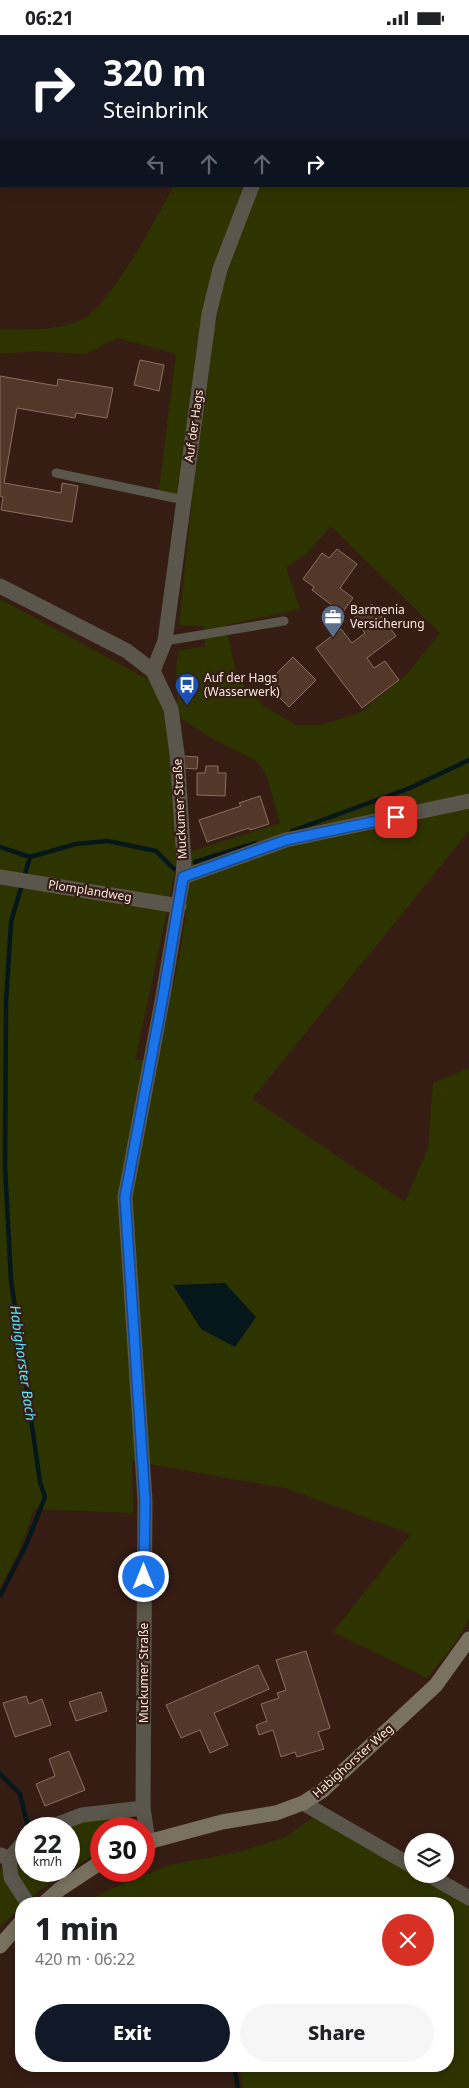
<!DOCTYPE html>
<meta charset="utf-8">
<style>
:root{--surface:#fff;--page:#f6f6f6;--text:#202124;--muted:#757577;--accent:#111827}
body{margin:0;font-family:"Noto Sans",sans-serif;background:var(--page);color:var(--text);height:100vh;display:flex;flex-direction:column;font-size:19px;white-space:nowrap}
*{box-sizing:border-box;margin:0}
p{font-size:16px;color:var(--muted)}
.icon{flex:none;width:28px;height:28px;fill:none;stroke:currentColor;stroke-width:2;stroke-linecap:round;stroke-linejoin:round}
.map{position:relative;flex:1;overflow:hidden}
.drawer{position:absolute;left:15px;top:1862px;width:439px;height:175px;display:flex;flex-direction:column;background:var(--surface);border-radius:20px;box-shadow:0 2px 12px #0003}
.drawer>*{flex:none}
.hud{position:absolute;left:0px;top:0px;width:470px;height:152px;box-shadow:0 2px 12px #0003;background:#111827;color:#fff;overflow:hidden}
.controls{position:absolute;left:404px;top:1798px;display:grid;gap:10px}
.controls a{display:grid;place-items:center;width:50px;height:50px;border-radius:50%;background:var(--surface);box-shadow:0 2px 12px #0003;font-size:25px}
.speed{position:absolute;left:15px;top:1782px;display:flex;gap:10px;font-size:25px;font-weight:700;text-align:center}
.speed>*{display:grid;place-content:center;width:65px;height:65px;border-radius:50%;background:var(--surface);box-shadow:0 2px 12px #0003;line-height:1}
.speed small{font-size:12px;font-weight:400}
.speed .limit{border:8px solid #d22;background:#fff;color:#111}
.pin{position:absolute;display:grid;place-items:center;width:42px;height:42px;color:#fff;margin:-21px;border-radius:10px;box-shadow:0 2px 8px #0006}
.me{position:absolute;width:55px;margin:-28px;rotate:0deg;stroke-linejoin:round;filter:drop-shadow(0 0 4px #0008)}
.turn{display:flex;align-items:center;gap:18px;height:105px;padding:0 20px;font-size:22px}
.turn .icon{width:65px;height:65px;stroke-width:2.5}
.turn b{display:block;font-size:35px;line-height:42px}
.lanes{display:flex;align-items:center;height:48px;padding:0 20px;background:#0003;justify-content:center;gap:25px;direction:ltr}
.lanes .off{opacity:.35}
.round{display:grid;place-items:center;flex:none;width:52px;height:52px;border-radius:26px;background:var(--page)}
.overview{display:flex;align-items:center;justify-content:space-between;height:85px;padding:0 20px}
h1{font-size:30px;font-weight:800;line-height:38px}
.button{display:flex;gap:10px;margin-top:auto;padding:10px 20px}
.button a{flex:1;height:58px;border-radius:30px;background:var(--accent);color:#fff;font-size:20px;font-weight:800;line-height:58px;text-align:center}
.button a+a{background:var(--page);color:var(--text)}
.status{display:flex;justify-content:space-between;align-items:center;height:35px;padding:0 25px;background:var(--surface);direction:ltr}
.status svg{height:14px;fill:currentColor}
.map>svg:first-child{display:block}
.green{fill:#2e3400;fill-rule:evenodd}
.water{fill:#05171a}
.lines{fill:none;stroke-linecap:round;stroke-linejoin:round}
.stream{stroke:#05171a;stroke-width:4.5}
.building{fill:#513829;stroke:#8b6f5f}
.lane{stroke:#5b564b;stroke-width:9}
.street{stroke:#5b564b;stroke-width:15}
.secondary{stroke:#7a7260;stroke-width:15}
.route-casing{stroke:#114b97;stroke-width:12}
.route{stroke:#1a73e8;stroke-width:9}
.labels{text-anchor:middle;stroke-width:4.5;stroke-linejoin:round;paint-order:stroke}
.street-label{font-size:12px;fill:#fae8e1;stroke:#351d13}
.poi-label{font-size:12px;fill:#fae8e1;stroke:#351d13;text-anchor:start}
.water-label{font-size:14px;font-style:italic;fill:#5ae7fe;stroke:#351d13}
</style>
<div class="status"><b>06:21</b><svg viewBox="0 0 49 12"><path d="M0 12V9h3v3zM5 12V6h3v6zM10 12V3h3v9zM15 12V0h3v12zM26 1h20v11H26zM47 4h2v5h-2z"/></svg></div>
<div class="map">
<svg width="469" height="2053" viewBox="0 0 469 2053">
<rect width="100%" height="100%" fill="#351d13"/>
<!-- green -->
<g class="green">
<path d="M 469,137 L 469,796 L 252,1064 L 405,1167 L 428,1113 L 433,1048 L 469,1033 L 469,1584 L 454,1610 L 427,1643 L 333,1597 L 411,1499 L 285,1453 L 132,1426 L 133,1478 L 34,1474 L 19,1517 L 0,1552 L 0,564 L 149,645 L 166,679 L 170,714 L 177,825 L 166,882 L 135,1025 L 157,1025 C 171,958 191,885 189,817 L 280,788 L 267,742 L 258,727 L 211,703 L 178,681 L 176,633 L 179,615 L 205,612 L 203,591 L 179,590 L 192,466 L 158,461 L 176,319 L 118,303 L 86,319 L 35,316 L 0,319 L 0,295 C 27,294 59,296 83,284 C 110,270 159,180 173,151 L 244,151 L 213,233 L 215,289 L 225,238 L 258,151 L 469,151 ZM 331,491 L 440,598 L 406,640 L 360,678 L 320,690 L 296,690 L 264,671 L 244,650 L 235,634 L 226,590 L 300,574 L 286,533 L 307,518 Z"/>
<path d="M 122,1779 L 131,1781 L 131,1794 L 101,1794 L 101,1816 L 69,1835 L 69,1794 L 63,1794 L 76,1789 Z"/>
<path d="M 315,1781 L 412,1837 L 412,1839 L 416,1839 L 469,1869 L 469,2053 L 243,2053 L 240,2031 L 448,2031 L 448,1869 L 95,1869 L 89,1865 L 113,1853 L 169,1830 L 239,1817 L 286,1802 Z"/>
<path d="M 26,1809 L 26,1836 L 67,1836 L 36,1858 L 0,1892 L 0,1835 L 12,1827 Z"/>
</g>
<!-- water -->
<path class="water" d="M 225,1248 L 256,1282 L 235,1312 L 201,1294 L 173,1250 Z"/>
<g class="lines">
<!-- stream -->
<g class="stream">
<path d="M 292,796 L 410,753 L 469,725"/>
<path d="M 0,812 L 30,822"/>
<path d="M 195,827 L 256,808"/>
<path d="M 0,1561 L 27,1508 L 45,1462 L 40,1447 L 11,1245 L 5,1131 L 6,968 L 11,887 L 30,822 L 76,809 L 108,806 L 156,816 L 174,834"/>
<path d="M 0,1739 L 20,1759 L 28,1792"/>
<path d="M 55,1836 L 56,1837"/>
<path d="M 81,1866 L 86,1869"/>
<path d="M 234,2031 L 238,2053"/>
</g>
</g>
<!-- building -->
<g class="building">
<path d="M 140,325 L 164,330 L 159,356 L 134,350 Z"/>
<path d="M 0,341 L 57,351 L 58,344 L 113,353 L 107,383 L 76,378 L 75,383 L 17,373 L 4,448 L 61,458 L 62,448 L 78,451 L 72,487 L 1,475 L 3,462 L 0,461 Z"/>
<path d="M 337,514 L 357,529 L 340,553 L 353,563 L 342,578 L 312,555 L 314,552 L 303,544 L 322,518 L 329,523 Z"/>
<path d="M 372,569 L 396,601 L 367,623 L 374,633 L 385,626 L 399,645 L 362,673 L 316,613 L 341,594 L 352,608 L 365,598 L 354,583 Z"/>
<path d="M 293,622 L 316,645 L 289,672 L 266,649 Z"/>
<path d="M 183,721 L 198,722 L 197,734 L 182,733 Z"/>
<path d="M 206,731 L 218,731 L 218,738 L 226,738 L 225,761 L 197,760 L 197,738 L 205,738 Z"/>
<path d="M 260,761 L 269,789 L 250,795 L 249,793 L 207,807 L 199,785 L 241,771 L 239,768 Z"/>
<path d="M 306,1616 L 330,1693 L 318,1697 L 324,1714 L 297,1722 L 295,1717 L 281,1722 L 273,1695 L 259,1700 L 256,1690 L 267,1686 L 261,1669 L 279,1663 L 277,1658 L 286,1655 L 276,1625 Z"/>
<path d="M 258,1630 L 269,1654 L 214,1678 L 228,1710 L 210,1718 L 200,1695 L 181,1703 L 166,1670 Z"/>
<path d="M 101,1657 L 107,1676 L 76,1686 L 69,1667 Z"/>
<path d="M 26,1661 L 29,1669 L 42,1664 L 51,1690 L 15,1702 L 3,1668 Z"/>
<path d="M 69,1716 L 85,1755 L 45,1771 L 36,1749 L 55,1741 L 49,1724 Z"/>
</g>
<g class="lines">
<!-- lane -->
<g class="lane">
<path d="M 56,438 L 184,465"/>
<path d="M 165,606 L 284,586"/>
</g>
<!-- street -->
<g class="street">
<path d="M 310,1 L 310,0"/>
<path d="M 0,551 L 127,616 L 153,636 L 171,674 L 177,719 L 184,826 L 183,842 L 163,961 L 125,1162 L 145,1465 L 143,1773 L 148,1806"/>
<path d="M 153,636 L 165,606 L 209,279 L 220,234 L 252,151"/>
<path d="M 0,842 L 179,871"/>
<path d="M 183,842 L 286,805 L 469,766"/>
<path d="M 303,1768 L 412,1831"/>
<path d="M 45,1794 L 82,1780 L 143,1773"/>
<path d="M 1,1820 L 9,1824 L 26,1804"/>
<path d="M 9,1824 L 11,1842 L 28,1869"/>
<path d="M 427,1839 L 469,1863"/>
</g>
<!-- secondary -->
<g class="secondary">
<path d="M 144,1808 L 222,1787 L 276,1778 L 303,1768 L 322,1756 L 436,1650 L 469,1604"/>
<path d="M 43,1869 L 60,1854 L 101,1827"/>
<path d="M 0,1911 L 21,1887"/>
</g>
</g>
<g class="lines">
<defs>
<path id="route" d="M 144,1542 L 145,1465 L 125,1162 L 163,961 L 183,842 L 286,805 L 396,782"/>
</defs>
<!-- route casing -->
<use href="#route" class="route-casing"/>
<!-- route -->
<use href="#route" class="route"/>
</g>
<!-- icons -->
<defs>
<symbol id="office-pin" viewBox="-11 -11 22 30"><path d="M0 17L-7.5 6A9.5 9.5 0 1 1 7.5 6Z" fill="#5c6f8a" stroke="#351d13"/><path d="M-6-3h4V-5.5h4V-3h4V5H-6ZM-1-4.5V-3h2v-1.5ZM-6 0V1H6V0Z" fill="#fff"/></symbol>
<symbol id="bus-pin" viewBox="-11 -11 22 30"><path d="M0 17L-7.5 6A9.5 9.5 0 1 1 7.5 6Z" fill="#1a4fb4" stroke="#351d13"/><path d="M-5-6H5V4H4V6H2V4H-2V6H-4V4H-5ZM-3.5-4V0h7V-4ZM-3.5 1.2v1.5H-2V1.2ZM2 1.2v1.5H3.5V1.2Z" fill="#fff"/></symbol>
</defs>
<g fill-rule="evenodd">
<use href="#office-pin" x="319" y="568" width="28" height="38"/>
<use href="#bus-pin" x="173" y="636" width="28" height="38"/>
</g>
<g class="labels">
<!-- street labels -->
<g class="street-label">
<text transform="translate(194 391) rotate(-82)" y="4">Auf der Hags</text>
<text transform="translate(180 774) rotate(-93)" y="4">Muckumer Straße</text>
<text transform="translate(90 856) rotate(9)" y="4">Plomplandweg</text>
<text transform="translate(144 1638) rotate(-90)" y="4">Muckumer Straße</text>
<text transform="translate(353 1726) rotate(-42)" y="4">Habighorster Weg</text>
</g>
<!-- poi labels -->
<g class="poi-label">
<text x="350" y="579">Barmenia<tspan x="350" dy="14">Versicherung</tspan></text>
<text x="204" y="647">Auf der Hags<tspan x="204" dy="14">(Wasserwerk)</tspan></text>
</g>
<!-- water labels -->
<g class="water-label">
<text transform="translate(23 1328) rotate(82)" y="5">Habighorster Bach</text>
</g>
</g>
</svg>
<div class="controls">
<a><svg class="icon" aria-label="layers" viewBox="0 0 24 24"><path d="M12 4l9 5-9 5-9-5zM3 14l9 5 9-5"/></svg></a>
</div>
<div class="speed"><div>22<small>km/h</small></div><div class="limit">30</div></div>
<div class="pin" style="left:396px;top:782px;background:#d93025"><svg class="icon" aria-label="arrive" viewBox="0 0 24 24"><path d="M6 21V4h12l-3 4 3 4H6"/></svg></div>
<svg class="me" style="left:144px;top:1542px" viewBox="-20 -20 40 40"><circle r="17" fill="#1a73e8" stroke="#fff" stroke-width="3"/><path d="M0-11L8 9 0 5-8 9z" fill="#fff"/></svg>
<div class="hud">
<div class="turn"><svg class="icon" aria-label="right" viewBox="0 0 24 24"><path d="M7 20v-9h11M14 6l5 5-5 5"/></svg><div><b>320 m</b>Steinbrink</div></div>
<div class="lanes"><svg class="icon off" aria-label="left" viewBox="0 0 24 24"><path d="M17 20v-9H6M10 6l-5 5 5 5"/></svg><svg class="icon off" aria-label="ahead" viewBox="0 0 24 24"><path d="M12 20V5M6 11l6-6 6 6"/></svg><svg class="icon off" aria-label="ahead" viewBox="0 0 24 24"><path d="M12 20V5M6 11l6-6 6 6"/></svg><svg class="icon" aria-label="right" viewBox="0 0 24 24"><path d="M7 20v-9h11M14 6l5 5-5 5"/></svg></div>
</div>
<section class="drawer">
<div class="overview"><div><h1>1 min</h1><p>420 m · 06:22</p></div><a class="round" style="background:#d93025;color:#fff"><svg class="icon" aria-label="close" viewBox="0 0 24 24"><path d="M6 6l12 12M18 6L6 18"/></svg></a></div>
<div class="button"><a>Exit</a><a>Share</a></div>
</section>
</div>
